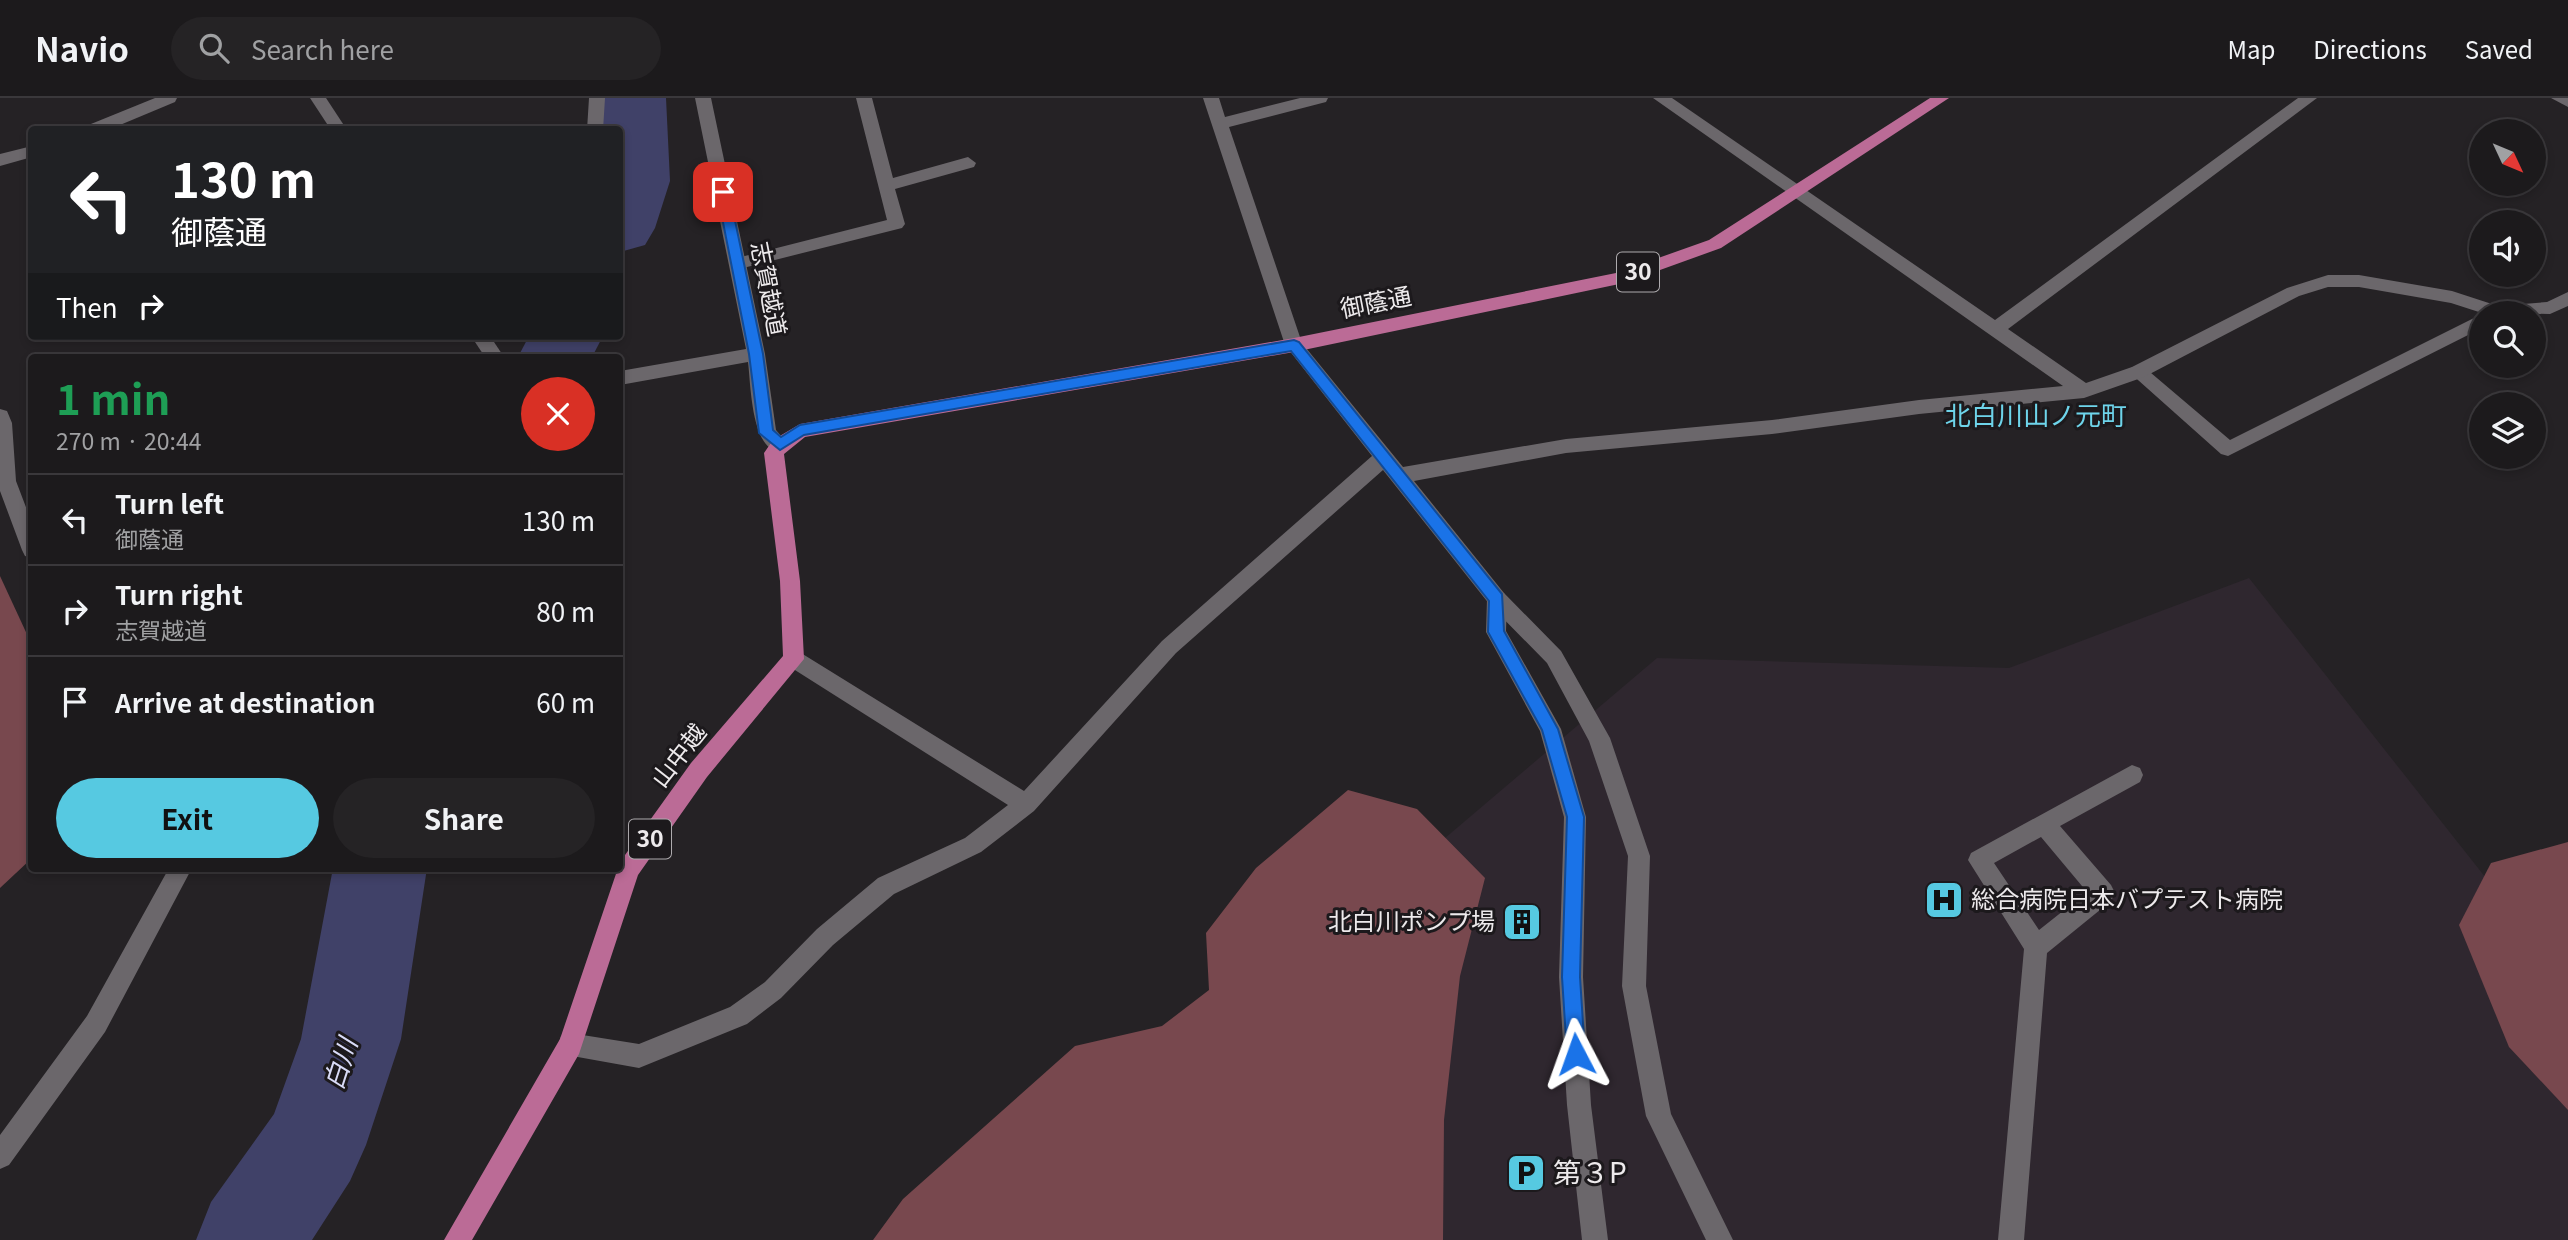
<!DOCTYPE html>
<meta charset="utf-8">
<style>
:root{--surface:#1c1a1c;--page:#252325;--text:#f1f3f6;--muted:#a0a1a3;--line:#3a383b;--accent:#56c9e1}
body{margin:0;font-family:Georgia,"Noto Sans JP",serif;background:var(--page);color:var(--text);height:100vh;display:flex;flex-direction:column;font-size:26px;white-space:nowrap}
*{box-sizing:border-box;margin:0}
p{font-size:23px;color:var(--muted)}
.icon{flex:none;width:38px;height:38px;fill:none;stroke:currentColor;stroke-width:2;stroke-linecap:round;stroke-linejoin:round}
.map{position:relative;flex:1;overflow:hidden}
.drawer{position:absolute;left:28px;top:256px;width:595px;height:518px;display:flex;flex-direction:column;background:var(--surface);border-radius:7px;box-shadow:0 4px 10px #0003,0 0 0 2px var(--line)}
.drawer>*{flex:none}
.guide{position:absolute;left:28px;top:28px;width:595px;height:214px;border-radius:7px;box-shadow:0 4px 10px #0003,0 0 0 2px var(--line);background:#202124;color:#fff;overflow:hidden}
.needle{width:46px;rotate:134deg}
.controls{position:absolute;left:2469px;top:21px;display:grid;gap:14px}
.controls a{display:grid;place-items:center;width:77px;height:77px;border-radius:50%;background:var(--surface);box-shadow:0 4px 10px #0003,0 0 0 2px var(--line);font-size:35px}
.pin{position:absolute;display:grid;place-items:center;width:60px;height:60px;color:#fff;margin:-30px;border-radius:14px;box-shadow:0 4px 10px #0006}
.me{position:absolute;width:77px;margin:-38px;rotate:356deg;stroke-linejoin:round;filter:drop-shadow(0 0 5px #0008)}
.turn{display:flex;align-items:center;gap:24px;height:147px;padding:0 28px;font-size:32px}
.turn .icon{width:91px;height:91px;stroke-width:2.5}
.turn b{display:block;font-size:49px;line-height:60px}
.then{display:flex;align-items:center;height:66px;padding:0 28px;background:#0003;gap:14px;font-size:26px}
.round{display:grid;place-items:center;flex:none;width:74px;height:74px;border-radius:37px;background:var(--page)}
.summary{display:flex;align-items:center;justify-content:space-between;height:119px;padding:0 28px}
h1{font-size:42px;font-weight:700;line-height:52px;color:#1e9e55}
.button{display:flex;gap:14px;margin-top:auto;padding:14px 28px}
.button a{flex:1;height:80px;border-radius:42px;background:var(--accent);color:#111;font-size:28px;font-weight:700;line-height:80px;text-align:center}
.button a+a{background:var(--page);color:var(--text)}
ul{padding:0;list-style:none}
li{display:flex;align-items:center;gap:21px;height:91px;padding:0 28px;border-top:2px solid var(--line)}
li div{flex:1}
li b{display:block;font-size:26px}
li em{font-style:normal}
header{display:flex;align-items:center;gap:42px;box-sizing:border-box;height:98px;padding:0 35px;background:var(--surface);border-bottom:2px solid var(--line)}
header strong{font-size:33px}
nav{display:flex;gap:38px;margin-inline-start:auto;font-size:24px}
.search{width:490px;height:63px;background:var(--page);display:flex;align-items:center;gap:18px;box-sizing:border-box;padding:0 24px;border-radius:38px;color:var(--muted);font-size:26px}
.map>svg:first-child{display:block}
.built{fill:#2f272f}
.forest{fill:#78484e}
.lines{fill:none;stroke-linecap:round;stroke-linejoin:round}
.river{fill:#404168;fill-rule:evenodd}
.lane{fill:#6b676b;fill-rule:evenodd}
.street{fill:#6b676b;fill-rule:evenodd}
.primary{fill:#bb6b96;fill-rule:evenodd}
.route{fill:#1a73e8;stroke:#114b97;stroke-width:2}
.labels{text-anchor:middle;stroke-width:6;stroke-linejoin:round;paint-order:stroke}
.shield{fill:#1c191c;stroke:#aeabae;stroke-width:2}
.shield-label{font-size:23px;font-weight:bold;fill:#edeaec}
.street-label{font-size:24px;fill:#edeaec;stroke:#1c191c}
.poi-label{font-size:24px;fill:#edeaec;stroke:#1c191c;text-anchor:start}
.neighbourhood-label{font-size:26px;fill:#6ed4ea;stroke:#1c191c}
.water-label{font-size:26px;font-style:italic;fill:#d9dbf7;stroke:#1c191c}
.near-poi-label{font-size:28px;fill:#edeaec;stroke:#1c191c;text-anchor:start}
</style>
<header>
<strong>Navio</strong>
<div class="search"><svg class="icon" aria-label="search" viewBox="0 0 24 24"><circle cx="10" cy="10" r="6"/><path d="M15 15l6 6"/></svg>Search here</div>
<nav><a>Map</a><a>Directions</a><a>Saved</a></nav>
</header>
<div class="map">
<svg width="2568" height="1142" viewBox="0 0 2568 1142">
<rect width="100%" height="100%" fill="#252225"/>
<!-- built -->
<path class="built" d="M 2249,480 L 2512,813 L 2568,855 L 2568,1142 L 1370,1142 L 1385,791 L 1657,560 L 2009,570 Z"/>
<!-- forest -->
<g class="forest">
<path d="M 0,478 L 31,545 L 31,761 L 0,790 Z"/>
<path d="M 1348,692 L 1417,711 L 1485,780 L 1460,878 L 1444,1022 L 1443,1142 L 873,1142 L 903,1101 L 1075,948 L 1162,928 L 1209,892 L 1206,835 L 1256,770 Z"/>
<path d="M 2568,744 L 2568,1012 L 2509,949 L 2459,827 L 2491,765 Z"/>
</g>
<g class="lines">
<!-- river -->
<g class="river">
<path d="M 602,0 L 666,0 L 670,83 L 655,130 L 645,147 L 620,154 L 620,32 L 602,32 Z"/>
<path d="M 529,238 L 603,238 L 592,259 L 518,259 Z"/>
<path d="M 333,770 L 427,770 L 401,941 L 366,1047 L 350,1083 L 312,1142 L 196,1142 L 211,1104 L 274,1016 L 301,941 Z"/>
</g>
<!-- lane -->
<g class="lane">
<path d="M 856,0 L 872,0 L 893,80 L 968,59 L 976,65 L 974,69 L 895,91 L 905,126 L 902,130 L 739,171 L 733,169 L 730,165 L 733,161 L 887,122 Z"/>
<path d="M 2482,216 L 2482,230 L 2228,358 L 2221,356 L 2129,274 L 2132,269 L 2144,269 L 2230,342 Z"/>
<path d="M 1497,493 L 1504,495 L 1507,501 L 1506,533 L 1561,631 L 1586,719 L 1583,879 L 1591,1007 L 1608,1142 L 1582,1142 L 1567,1007 L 1559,879 L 1564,719 L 1540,633 L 1486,534 L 1487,501 L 1490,495 Z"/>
<path d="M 2132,667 L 2140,670 L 2143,677 L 2140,684 L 2060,728 L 2111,787 L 2115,795 L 2111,803 L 2047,855 L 2024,1142 L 1998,1142 L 2024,851 L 1968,762 L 1971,755 ZM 2041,739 L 2087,794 L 2039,832 L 1994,765 Z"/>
</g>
<!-- street -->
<g class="street">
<path d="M 155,0 L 177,0 L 175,4 L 108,32 L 84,32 L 86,28 Z"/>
<path d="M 310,0 L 326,0 L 347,32 L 331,32 Z"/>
<path d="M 589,0 L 605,0 L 603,32 L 587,32 Z"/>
<path d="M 695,0 L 711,0 L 765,256 L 776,332 L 789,347 L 787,352 C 751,364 751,286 748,264 L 620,287 L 620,273 L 746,251 Z"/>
<path d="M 1203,0 L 1219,0 L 1225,19 L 1300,0 L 1328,0 L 1326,4 L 1229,29 L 1302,245 L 1403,369 L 1566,341 L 1772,322 L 1919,302 L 2063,288 L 1653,0 L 1672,0 L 1995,222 L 2298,0 L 2317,0 L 2008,231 L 2086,285 L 2132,269 L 2287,190 L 2328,177 L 2359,177 L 2452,193 L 2498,208 L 2547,204 L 2568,194 L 2568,208 L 2550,216 L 2482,215 L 2451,205 L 2359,189 L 2328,189 L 2299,198 L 2144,279 L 2084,300 L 1919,316 L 1772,336 L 1566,355 L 1414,383 L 1504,495 L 1561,553 L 1610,640 L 1650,758 L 1646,888 L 1671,1016 L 1733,1142 L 1706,1142 L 1646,1018 L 1622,888 L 1628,758 L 1589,643 L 1547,565 L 1490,507 L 1383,372 L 1176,555 L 1034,713 L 981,754 L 894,796 L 833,847 L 781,900 L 747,926 L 639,970 L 561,956 L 558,947 L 561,938 L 570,935 L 639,946 L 730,909 L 765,884 L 817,831 L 878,780 L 965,740 L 1008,707 L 787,567 L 784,561 L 787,555 L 794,552 L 801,555 L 1024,693 L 1162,543 L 1372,358 L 1285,247 Z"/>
<path d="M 2551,0 L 2568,0 L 2568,9 Z"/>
<path d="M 32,48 L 32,59 L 0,68 L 0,56 Z"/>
<path d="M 471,238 L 490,238 L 504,259 L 485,259 Z"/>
<path d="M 0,311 L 7,313 L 12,325 L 16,383 L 32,425 L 32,460 L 25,458 L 22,452 L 0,393 Z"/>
<path d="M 169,770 L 192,770 L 105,934 L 9,1067 L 0,1071 L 0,1037 L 87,918 Z"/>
</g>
<!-- primary -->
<path class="primary" d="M 1930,0 L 1949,0 L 1721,150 L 1624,185 L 1294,254 L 805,339 L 784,356 L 800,483 L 804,561 L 707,679 L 638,777 L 579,956 L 472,1142 L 444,1142 L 560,941 L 620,764 L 691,665 L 783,558 L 780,483 L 764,355 L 773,342 L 800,326 L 1294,240 L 1616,175 L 1709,142 Z"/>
</g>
<!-- route -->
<path class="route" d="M 723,90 L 729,94 L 763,256 L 773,332 L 781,339 L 800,327 L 1294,242 L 1299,244 L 1502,496 L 1504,533 L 1558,631 L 1584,719 L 1580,879 L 1585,956 L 1583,962 L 1576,965 L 1569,962 L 1567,956 L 1562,879 L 1567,719 L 1542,632 L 1488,534 L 1489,503 L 1291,253 L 804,337 L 780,352 L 759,335 L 749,256 L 717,94 Z"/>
<!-- icons -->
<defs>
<symbol id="hospital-square" viewBox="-11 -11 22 22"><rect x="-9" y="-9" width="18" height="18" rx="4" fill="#56c9e1" stroke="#1c191c"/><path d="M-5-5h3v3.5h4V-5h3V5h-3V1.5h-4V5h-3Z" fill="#111"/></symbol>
<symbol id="building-square" viewBox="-11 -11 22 22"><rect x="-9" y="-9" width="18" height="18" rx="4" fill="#56c9e1" stroke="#1c191c"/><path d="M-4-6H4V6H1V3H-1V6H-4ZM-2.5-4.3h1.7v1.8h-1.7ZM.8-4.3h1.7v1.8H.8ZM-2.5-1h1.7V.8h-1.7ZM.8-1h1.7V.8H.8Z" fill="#111"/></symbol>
<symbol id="parking-square" viewBox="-11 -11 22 22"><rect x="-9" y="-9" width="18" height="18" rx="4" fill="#56c9e1" stroke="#1c191c"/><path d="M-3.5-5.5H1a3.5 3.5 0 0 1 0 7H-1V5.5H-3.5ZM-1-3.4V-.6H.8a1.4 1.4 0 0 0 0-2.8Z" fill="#111"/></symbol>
</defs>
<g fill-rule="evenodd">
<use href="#hospital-square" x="1922" y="780" width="44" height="44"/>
<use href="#building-square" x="1500" y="802" width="44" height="44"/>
<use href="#parking-square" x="1504" y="1053" width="44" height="44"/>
</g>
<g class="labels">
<!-- shield labels -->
<g class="shield">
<rect x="1617" y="154.5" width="42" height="39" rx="5"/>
<rect x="629" y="721.5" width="42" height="39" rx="5"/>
</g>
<g class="shield-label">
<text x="1638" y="182">30</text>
<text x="650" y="749">30</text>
</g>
<!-- street labels -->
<g class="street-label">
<text transform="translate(768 191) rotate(79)" y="8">志賀越道</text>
<text transform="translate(1376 205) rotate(-11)" y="8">御蔭通</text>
<text transform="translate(679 658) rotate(-52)" y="8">山中越</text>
</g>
<!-- poi labels -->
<g class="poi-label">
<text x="1971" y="810">総合病院日本バプテスト病院</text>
<text x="1495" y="832" text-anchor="end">北白川ポンプ場</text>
</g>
<!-- neighbourhood labels -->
<g class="neighbourhood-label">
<text x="2036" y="327">北白川山ノ元町</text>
</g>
<!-- water labels -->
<g class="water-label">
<text transform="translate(341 966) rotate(-72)" y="9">白川</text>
</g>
<!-- near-poi labels -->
<g class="near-poi-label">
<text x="1553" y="1085">第３P</text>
</g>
</g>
</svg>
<div class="controls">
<a><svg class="needle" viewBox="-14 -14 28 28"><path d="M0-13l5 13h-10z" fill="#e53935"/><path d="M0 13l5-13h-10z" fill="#a0a1a3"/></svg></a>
<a><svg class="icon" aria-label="sound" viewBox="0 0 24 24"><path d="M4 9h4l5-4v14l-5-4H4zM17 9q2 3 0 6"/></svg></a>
<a><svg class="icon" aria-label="search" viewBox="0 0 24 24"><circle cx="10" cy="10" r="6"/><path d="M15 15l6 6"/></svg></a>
<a><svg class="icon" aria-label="layers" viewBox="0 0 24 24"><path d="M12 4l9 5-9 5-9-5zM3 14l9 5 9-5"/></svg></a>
</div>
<div class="pin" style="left:723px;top:94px;background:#d93025"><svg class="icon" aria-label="arrive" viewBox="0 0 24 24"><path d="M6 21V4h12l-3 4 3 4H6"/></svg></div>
<svg class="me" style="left:1576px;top:956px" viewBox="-20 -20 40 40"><path d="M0-17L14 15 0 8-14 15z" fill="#1a73e8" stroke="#fff" stroke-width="4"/></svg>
<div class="guide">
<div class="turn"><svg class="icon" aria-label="left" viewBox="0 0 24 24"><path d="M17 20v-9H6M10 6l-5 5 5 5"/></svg><div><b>130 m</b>御蔭通</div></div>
<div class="then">Then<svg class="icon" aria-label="right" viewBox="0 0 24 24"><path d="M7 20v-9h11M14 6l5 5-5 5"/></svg></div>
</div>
<section class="drawer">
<div class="summary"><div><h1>1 min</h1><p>270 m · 20:44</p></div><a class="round" style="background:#d93025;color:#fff"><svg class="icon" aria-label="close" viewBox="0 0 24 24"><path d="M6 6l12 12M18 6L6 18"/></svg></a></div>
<ul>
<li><svg class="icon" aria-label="left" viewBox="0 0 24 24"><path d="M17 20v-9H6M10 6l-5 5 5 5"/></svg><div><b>Turn left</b><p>御蔭通</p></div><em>130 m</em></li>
<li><svg class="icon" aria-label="right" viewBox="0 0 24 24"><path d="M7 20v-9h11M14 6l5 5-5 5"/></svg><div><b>Turn right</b><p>志賀越道</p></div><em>80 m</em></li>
<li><svg class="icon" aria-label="arrive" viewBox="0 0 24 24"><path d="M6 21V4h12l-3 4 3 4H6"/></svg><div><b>Arrive at destination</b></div><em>60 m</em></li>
</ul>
<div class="button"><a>Exit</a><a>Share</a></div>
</section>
</div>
